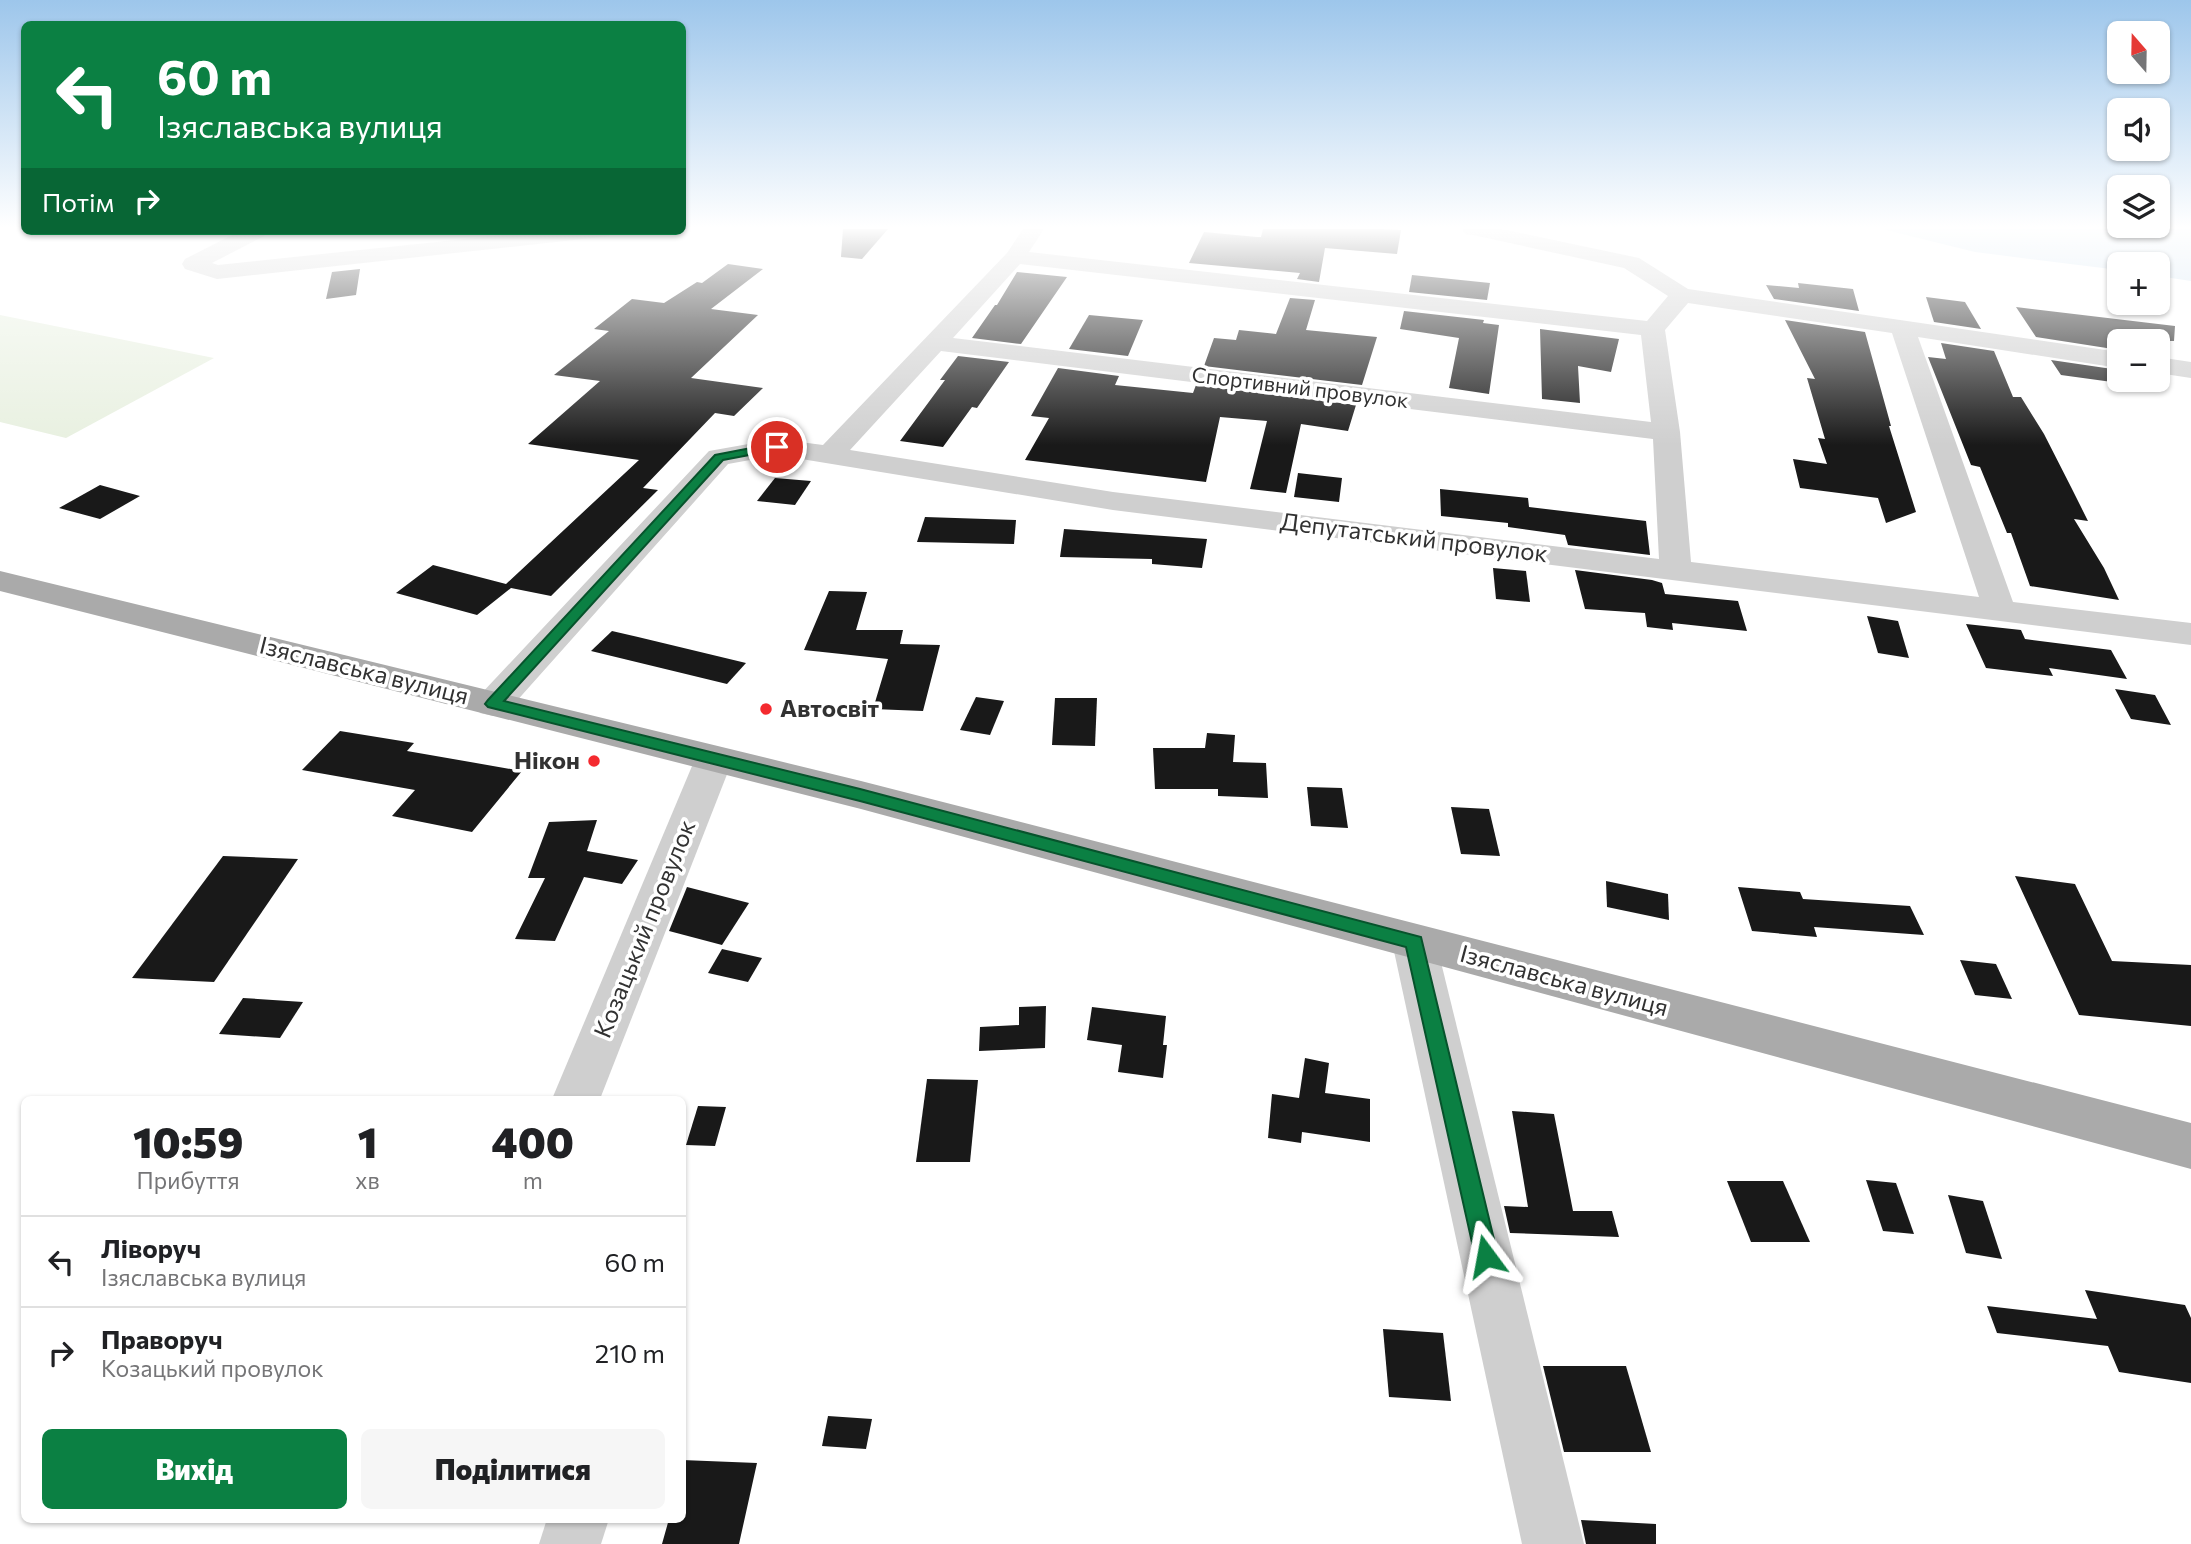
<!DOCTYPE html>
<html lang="uk">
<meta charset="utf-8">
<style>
:root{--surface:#fff;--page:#f6f6f6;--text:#202124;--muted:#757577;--line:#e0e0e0;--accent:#0b8043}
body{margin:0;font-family:Commissioner,sans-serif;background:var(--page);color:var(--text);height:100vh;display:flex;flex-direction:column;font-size:26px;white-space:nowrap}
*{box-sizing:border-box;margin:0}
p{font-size:23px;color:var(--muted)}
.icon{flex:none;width:38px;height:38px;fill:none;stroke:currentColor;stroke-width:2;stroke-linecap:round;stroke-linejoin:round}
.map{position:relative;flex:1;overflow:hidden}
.sheet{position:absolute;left:21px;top:1096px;width:665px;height:427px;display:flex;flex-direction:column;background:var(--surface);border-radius:10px;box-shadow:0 2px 5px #0004}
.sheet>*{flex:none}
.top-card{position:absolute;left:21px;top:21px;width:665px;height:214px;border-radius:10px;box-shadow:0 2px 5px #0004;background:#0b8043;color:#fff;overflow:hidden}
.needle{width:46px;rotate:340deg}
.fabs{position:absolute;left:2107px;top:21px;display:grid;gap:14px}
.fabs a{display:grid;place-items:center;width:63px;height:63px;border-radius:10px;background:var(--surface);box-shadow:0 2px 5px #0004;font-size:35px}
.pin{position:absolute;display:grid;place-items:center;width:60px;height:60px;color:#fff;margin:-30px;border:4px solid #fff;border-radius:50%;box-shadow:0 2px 7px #0007}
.me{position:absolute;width:77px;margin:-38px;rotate:347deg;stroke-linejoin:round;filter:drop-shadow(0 0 5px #0008)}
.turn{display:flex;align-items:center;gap:24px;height:147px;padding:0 21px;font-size:32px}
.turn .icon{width:91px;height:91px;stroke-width:2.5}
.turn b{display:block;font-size:49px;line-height:60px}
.then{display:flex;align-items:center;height:66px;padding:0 21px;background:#0003;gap:14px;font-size:26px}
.eta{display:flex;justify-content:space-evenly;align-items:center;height:119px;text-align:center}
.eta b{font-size:42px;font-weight:800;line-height:49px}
.button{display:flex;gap:14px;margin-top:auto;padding:14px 21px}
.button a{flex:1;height:80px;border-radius:10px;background:var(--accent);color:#fff;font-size:28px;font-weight:800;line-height:80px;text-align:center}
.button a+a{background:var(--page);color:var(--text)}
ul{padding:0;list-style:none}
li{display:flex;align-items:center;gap:21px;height:91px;padding:0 21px;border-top:2px solid var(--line)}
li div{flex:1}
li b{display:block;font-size:26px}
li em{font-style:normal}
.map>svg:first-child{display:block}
.green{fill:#e8f0e0}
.water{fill:#cce0f0}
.building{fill:#191919}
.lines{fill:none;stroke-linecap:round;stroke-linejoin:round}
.minor{fill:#cfcfcf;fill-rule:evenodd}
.major{fill:#aaa;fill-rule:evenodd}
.route{fill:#0b8043;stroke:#07532c;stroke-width:2}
.poi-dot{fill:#f42a2f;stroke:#fff;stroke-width:2.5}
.labels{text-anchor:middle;stroke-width:7;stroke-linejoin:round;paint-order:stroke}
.far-street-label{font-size:21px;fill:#323232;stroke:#fff}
.street-label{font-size:24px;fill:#323232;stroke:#fff}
.poi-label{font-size:24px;font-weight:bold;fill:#323232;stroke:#fff;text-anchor:start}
</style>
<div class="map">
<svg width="2191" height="1544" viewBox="0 0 2191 1544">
<rect width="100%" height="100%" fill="#fff"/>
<!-- green -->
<path class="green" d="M 0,315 L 214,358 L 66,438 L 0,422 Z"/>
<!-- water -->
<path class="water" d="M 1882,229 L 2191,229 L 2191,281 L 2158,276 L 2158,264 L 2119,264 L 2119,270 L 1975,252 Z"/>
<!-- building -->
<g class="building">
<path d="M 843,229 L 888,229 L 862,259 L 841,257 Z"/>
<path d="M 1263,229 L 1382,229 L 1401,230 L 1397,254 L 1325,248 L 1319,282 L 1297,279 L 1300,273 L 1189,263 L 1204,232 L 1257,237 L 1261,237 Z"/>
<path d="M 728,264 L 763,269 L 711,309 L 758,315 L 691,378 L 763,388 L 734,416 L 715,413 L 643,488 L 658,490 L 551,596 L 511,588 L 477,615 L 396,593 L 433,565 L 506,584 L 639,460 L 528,444 L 600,381 L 554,375 L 609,331 L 594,329 L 632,299 L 664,303 L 697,282 L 702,283 Z"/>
<path d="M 360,269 L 356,295 L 326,299 L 332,272 Z"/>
<path d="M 1017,272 L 1067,277 L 1021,344 L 972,338 L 995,305 L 997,305 Z"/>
<path d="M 1412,275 L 1490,283 L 1487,300 L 1409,292 Z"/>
<path d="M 1798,283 L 1853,289 L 1859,311 L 1774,299 L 1766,285 L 1799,288 Z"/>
<path d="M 1926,297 L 1965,302 L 1981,329 L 1934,322 Z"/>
<path d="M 1290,298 L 1315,300 L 1306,330 L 1377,337 L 1362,385 L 1204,366 L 1214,338 L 1236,340 L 1239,330 L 1276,334 Z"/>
<path d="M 2016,307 L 2175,326 L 2174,341 L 2109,341 L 2113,349 L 2036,337 Z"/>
<path d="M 1404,311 L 1484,320 L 1483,323 L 1499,325 L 1489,394 L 1449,388 L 1459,338 L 1400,329 Z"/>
<path d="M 1089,315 L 1143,320 L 1128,356 L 1069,349 Z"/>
<path d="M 1785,320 L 1865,332 L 1891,426 L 1889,426 L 1916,512 L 1886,523 L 1878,498 L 1800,488 L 1793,459 L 1827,464 L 1818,438 L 1825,439 L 1807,378 L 1815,379 Z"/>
<path d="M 1540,329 L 1619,339 L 1611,372 L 1578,366 L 1580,403 L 1542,399 Z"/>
<path d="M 1941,343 L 1994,351 L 2013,397 L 2021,397 L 2044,434 L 2071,487 L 2088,521 L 2074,519 L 2104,568 L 2119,600 L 2030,586 L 2011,533 L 2007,533 L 1980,467 L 1971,465 L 1932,367 L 1928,357 L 1946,359 Z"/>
<path d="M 958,356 L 1009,362 L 977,408 L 972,407 L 943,447 L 900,441 L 945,380 L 940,380 Z"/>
<path d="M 2051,360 L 2119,370 L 2119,380 L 2131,380 L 2134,385 L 2061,375 Z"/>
<path d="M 1058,368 L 1119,376 L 1115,385 L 1193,393 L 1196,385 L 1356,405 L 1348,431 L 1301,424 L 1286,493 L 1250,489 L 1267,421 L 1220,417 L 1206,482 L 1025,460 L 1049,418 L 1031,416 Z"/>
<path d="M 1298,473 L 1342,478 L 1339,502 L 1294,497 Z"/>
<path d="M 775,478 L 811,481 L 795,505 L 757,501 Z"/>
<path d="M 100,485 L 140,496 L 100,519 L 59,508 Z"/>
<path d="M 1440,489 L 1528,498 L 1529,507 L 1646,521 L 1650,555 L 1568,545 L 1565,535 L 1508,527 L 1508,523 L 1441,516 Z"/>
<path d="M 925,517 L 1016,520 L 1014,544 L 917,542 Z"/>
<path d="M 1064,529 L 1207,539 L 1202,568 L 1152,564 L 1152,559 L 1060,557 Z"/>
<path d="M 1493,568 L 1526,571 L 1530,602 L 1496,599 Z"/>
<path d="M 1575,570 L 1652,580 L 1662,583 L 1665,594 L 1738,601 L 1747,631 L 1672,623 L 1673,630 L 1647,627 L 1645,613 L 1585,609 Z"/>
<path d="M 829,591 L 867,592 L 856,630 L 903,630 L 900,644 L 940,645 L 923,711 L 873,709 L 888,659 L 804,650 Z"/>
<path d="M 1867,616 L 1898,621 L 1909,658 L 1878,653 Z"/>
<path d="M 1966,624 L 2021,630 L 2025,639 L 2111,650 L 2127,679 L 2049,668 L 2053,676 L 1986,668 Z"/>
<path d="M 612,631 L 638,637 L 746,663 L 727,684 L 591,651 Z"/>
<path d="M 2115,689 L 2155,695 L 2171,725 L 2131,719 Z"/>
<path d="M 976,697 L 1004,701 L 990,735 L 960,730 Z"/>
<path d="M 1055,698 L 1097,698 L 1095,746 L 1052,745 Z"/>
<path d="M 340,731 L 414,743 L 407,751 L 522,771 L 472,832 L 392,816 L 415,790 L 302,770 Z"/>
<path d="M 1207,733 L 1235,735 L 1233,762 L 1266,763 L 1268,798 L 1218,796 L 1218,789 L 1155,789 L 1153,748 L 1205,748 Z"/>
<path d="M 1307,787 L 1342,788 L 1348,828 L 1311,826 Z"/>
<path d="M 1451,807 L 1489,809 L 1500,856 L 1461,854 Z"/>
<path d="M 597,820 L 587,851 L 638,860 L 622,884 L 584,877 L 555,941 L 515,939 L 545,878 L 528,878 L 549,822 Z"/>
<path d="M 223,856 L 298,859 L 214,982 L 132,978 Z"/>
<path d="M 2015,876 L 2075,884 L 2112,961 L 2191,965 L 2191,1026 L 2079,1015 Z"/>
<path d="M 1606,881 L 1668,894 L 1669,920 L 1607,907 Z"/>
<path d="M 687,887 L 749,903 L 722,945 L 669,931 Z"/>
<path d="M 1738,887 L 1800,892 L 1803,899 L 1910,906 L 1924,935 L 1814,927 L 1817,937 L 1752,931 Z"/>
<path d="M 722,949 L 762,958 L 748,982 L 708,973 Z"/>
<path d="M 1960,960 L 1996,964 L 2012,999 L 1975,995 Z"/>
<path d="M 243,998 L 303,1002 L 280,1038 L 219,1034 Z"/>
<path d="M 1046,1006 L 1045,1048 L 979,1051 L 980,1027 L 1019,1025 L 1019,1007 Z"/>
<path d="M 1092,1007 L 1166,1016 L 1163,1045 L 1167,1045 L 1163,1078 L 1118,1072 L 1122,1045 L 1087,1040 Z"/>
<path d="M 1305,1058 L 1329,1063 L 1325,1093 L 1370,1099 L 1370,1142 L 1302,1132 L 1301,1143 L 1268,1138 L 1272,1094 L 1299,1098 Z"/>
<path d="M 927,1079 L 978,1080 L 970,1162 L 916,1162 Z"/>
<path d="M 698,1106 L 726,1107 L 715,1146 L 686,1145 Z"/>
<path d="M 1512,1111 L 1554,1114 L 1573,1211 L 1612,1211 L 1619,1237 L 1510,1233 L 1504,1206 L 1528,1207 Z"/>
<path d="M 1866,1180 L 1896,1183 L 1914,1234 L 1883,1231 Z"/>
<path d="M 1727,1181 L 1783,1181 L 1810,1242 L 1751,1242 Z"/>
<path d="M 1948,1195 L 1983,1201 L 2002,1259 L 1966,1253 Z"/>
<path d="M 2085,1290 L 2185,1305 L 2191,1318 L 2191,1383 L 2119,1372 L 2108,1346 L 1997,1333 L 1987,1306 L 2097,1319 Z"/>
<path d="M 1383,1329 L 1443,1333 L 1451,1401 L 1389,1397 Z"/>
<path d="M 1543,1366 L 1626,1366 L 1651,1452 L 1564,1452 Z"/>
<path d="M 828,1416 L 872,1419 L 866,1449 L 822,1446 Z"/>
<path d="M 682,1460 L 757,1463 L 739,1544 L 662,1544 L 669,1519 L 682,1519 Z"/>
<path d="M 1581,1520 L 1656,1524 L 1656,1544 L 1586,1544 Z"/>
</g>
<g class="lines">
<!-- minor -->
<g class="minor">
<path d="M 1023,229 L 1044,229 L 1029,252 L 1647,321 L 1668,296 L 1624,268 L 1473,235 L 1465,234 L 1462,229 L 1501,229 L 1639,258 L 1688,289 L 2119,352 L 2119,368 L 1918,337 L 2013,602 L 2191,623 L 2191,645 L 1113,510 L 777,455 L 728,464 L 506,713 L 493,716 L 480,713 L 475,704 L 480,695 L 709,451 L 777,439 L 823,445 L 1007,253 ZM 1020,264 L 1641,335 L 1651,422 L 953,338 ZM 1688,303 L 1892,333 L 1979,597 L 1691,562 L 1680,432 L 1665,330 ZM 941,351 L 1653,439 L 1659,559 L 1113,492 L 850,450 Z"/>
<path d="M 240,231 L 267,231 L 264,236 L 212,263 L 218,265 L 540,231 L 612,231 L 609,236 L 601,237 L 217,279 L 185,269 L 182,264 L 185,259 Z"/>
<path d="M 2158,357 L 2191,362 L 2191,378 L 2158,373 Z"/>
<path d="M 714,746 L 727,750 L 733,759 L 600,1099 L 552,1099 L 695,759 L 701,750 Z"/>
<path d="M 1414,924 L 1430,929 L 1436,942 L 1584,1544 L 1522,1544 L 1392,942 L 1398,929 Z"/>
<path d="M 547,1519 L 609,1519 L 601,1544 L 539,1544 Z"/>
</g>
<!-- major -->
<path class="major" d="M 0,571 L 861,781 L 2191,1123 L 2191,1169 L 861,809 L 0,591 Z"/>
</g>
<!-- sky -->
<linearGradient id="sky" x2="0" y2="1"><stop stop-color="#9dc6eb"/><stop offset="0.51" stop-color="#fff"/><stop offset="1" stop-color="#fff" stop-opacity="0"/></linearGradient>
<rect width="2191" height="445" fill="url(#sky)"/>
<!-- route -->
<path class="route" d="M 777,443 L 781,444 L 781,449 L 723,460 L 504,701 L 860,789 L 1421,937 L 1498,1256 L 1494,1264 L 1486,1267 L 1479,1264 L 1475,1256 L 1406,947 L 860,801 L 488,707 L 485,704 L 488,700 L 715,455 Z"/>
<!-- markers -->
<g class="poi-dot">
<circle cx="766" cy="709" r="7"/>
<circle cx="594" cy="761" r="7"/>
</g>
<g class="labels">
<!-- far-street labels -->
<g class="far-street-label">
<text transform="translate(1300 388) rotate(7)" y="7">Спортивний провулок</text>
</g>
<!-- street labels -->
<g class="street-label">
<text transform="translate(1414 538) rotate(7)" y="8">Депутатський провулок</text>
<text transform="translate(364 671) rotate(14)" y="8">Ізяславська вулиця</text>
<text transform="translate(645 929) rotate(-68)" y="8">Козацький провулок</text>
<text transform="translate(1564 981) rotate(15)" y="8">Ізяславська вулиця</text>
</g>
<!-- poi labels -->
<g class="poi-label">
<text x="780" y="717">Автосвіт</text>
<text x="580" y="769" text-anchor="end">Нікон</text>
</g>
</g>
</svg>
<div class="fabs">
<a><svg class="needle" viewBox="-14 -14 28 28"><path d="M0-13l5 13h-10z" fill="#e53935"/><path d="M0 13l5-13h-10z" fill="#757577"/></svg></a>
<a><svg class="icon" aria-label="sound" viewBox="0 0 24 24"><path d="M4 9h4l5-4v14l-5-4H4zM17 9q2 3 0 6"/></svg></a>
<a><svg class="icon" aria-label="layers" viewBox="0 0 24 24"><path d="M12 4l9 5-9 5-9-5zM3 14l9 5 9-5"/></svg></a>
<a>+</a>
<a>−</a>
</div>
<div class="pin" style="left:777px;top:447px;background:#d93025"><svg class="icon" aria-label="arrive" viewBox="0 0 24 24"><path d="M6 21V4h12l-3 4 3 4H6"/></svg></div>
<svg class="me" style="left:1486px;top:1256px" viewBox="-20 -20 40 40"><path d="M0-17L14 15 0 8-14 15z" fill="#0b8043" stroke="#fff" stroke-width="4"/></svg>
<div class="top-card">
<div class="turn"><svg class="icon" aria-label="left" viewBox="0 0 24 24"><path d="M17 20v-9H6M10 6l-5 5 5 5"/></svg><div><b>60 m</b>Ізяславська вулиця</div></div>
<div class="then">Потім<svg class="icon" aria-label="right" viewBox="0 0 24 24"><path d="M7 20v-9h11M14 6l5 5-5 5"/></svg></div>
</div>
<section class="sheet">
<div class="eta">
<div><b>10:59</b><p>Прибуття</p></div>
<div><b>1</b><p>хв</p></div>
<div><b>400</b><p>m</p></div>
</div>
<ul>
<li><svg class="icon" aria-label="left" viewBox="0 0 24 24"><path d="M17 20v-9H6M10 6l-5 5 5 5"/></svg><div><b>Ліворуч</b><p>Ізяславська вулиця</p></div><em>60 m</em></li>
<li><svg class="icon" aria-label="right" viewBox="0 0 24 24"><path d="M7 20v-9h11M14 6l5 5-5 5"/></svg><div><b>Праворуч</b><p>Козацький провулок</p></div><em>210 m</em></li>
</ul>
<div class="button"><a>Вихід</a><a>Поділитися</a></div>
</section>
</div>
